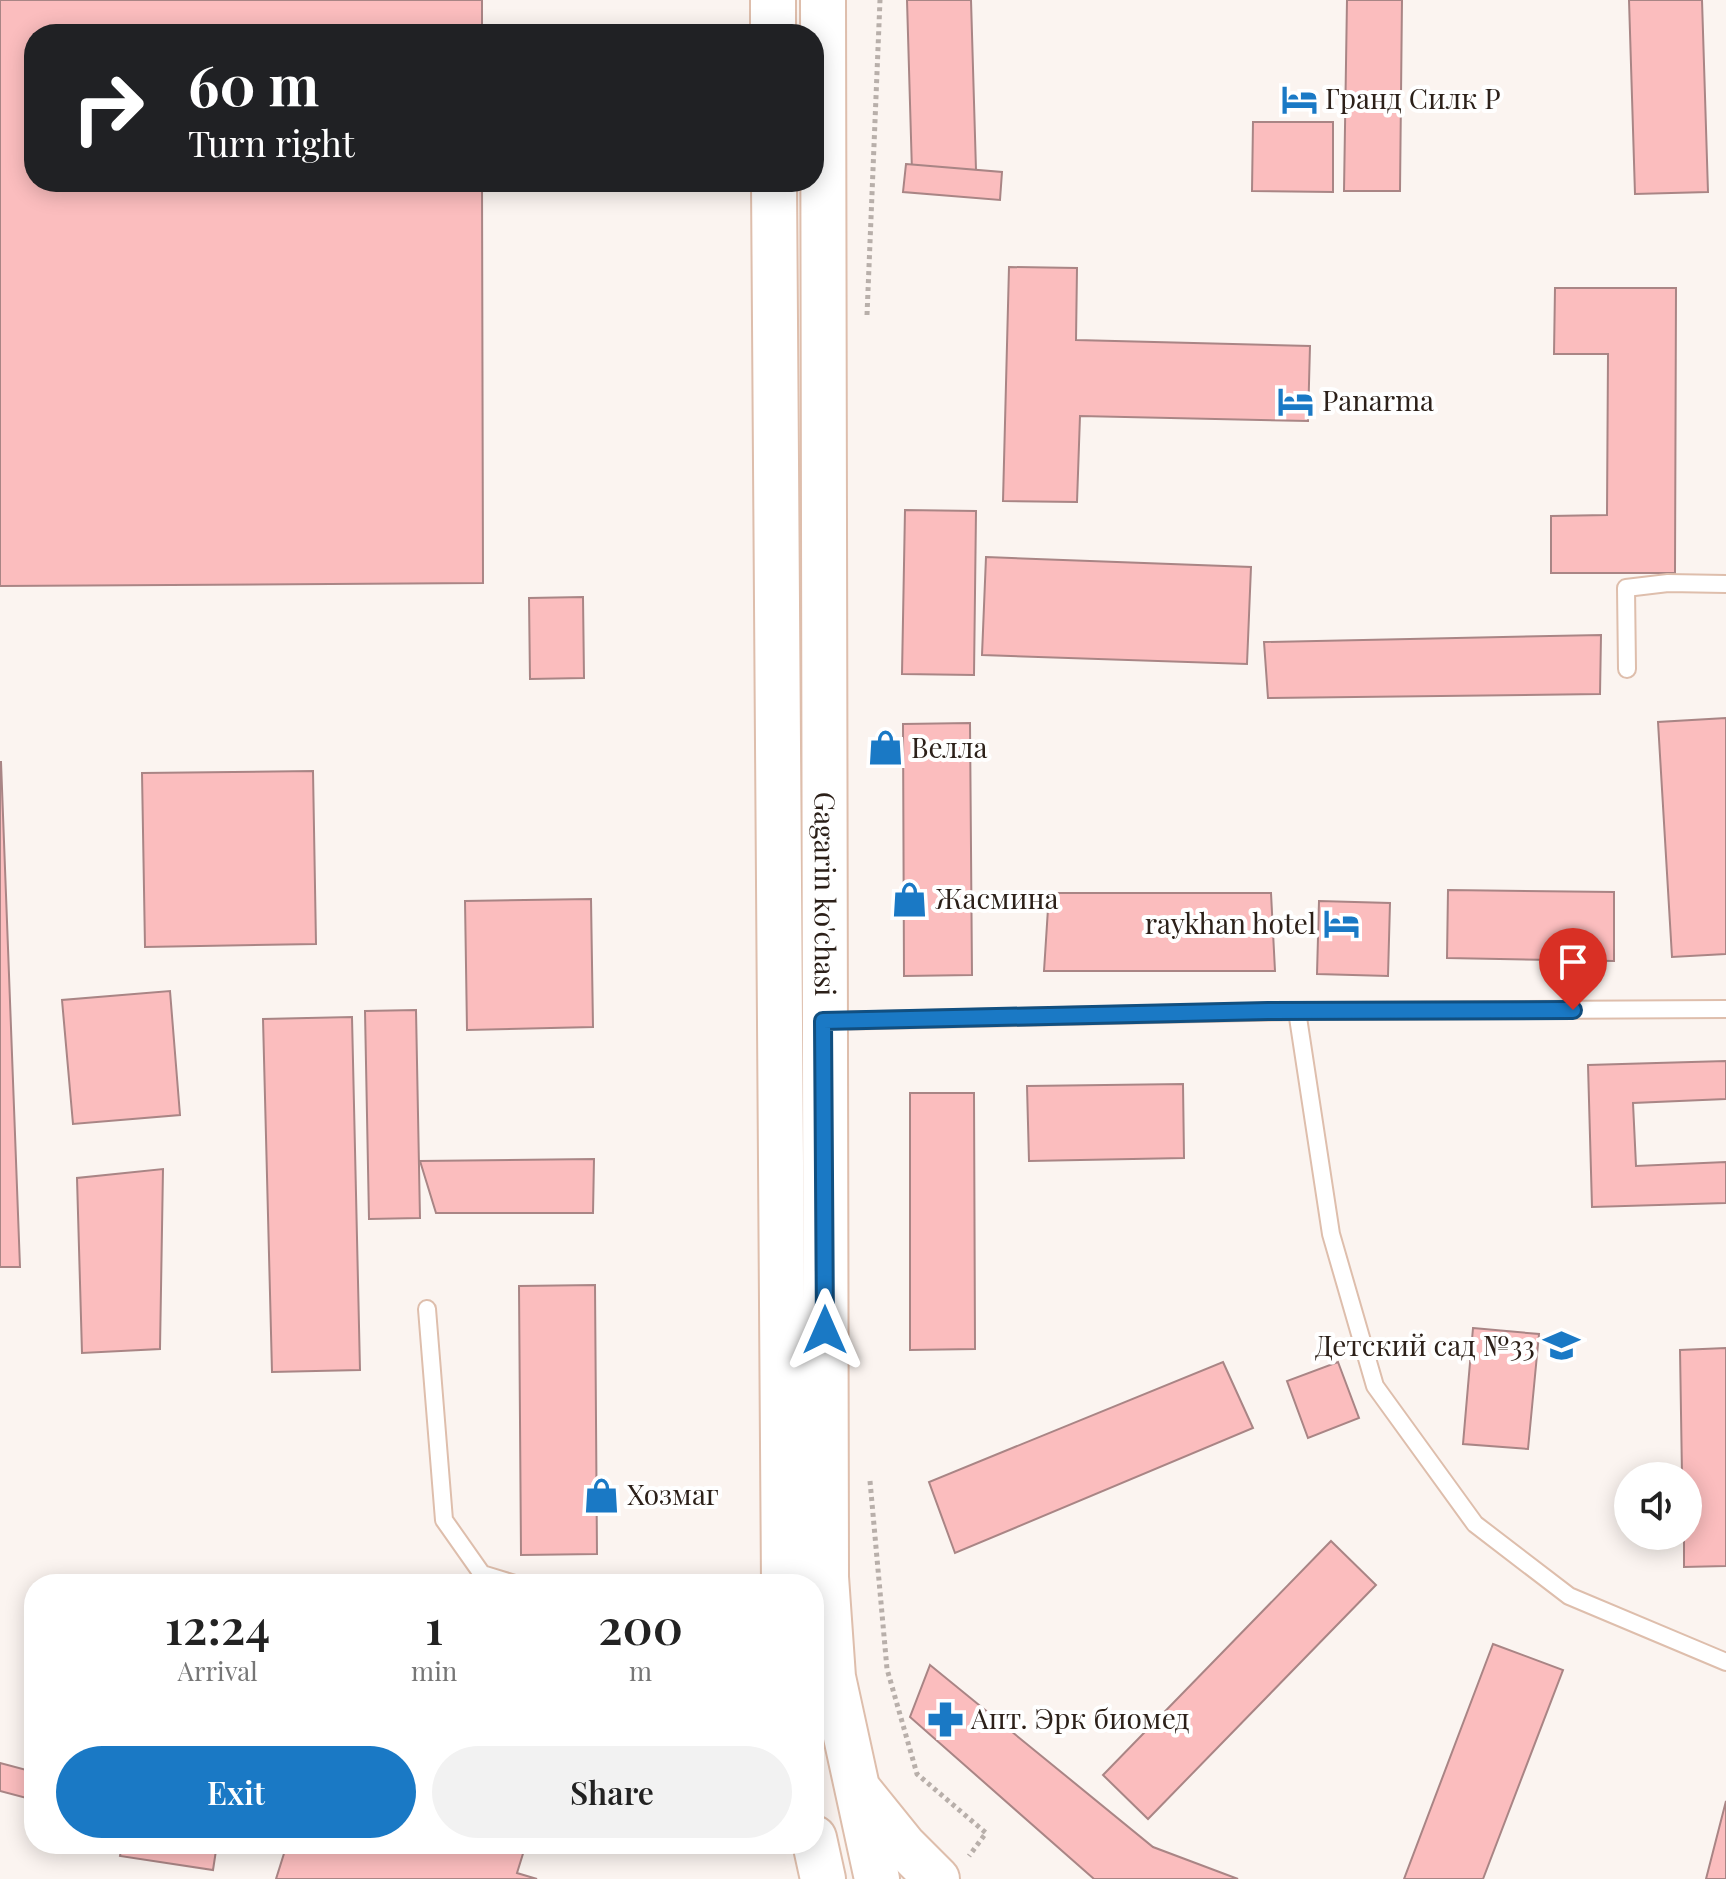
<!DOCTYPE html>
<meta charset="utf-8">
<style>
:root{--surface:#fff;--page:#f2f2f2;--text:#222;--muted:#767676;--accent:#1a79c5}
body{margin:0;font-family:"Playfair Display",serif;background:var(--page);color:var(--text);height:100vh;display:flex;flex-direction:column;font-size:30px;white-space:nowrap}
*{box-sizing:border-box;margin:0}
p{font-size:26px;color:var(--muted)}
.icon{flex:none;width:44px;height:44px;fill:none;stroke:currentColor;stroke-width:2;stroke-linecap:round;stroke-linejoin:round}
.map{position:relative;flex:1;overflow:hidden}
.sheet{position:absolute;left:24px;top:1574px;width:800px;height:280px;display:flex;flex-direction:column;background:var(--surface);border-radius:32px;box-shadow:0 4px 20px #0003}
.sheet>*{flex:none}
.banner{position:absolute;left:24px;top:24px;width:800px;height:168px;border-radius:32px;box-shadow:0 4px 20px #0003;background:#202124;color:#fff;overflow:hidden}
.buttons{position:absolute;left:1614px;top:1462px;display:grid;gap:16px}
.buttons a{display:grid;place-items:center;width:88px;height:88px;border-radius:50%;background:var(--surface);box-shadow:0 4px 20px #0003;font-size:40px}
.pin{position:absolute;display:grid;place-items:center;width:68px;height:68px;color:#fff;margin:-82px -34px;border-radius:50% 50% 50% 0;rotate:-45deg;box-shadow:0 0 8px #0007}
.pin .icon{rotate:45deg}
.me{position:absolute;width:88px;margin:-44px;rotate:0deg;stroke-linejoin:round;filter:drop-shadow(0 0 6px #0008)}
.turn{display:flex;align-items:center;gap:28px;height:168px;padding:0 32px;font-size:36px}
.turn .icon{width:104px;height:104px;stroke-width:2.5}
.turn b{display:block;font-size:56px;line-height:68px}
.eta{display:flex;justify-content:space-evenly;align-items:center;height:136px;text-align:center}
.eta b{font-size:48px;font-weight:600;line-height:56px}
.cta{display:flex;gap:16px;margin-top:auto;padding:16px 32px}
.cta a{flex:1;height:92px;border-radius:48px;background:var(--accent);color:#fff;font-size:32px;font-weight:600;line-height:92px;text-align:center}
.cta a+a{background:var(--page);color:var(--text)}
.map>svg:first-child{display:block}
.building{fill:#fbbdbe;stroke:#a98585;stroke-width:2}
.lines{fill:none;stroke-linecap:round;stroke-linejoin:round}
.lane-casing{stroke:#debeac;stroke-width:20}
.secondary-casing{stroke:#debeac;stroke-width:48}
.path{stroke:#b8afaa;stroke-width:5;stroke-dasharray:4 4;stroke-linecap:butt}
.lane{stroke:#fff;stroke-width:16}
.secondary{stroke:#fff;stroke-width:44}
.route-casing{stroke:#114f80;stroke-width:20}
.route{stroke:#1a79c5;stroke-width:14}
.labels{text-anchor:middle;stroke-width:8;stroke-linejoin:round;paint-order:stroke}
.poi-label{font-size:28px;fill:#2c2019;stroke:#fff;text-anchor:start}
.street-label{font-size:28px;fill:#2c2019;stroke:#fff}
</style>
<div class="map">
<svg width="1726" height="1879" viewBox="0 0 1726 1879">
<rect width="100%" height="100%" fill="#fbf4f0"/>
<!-- building -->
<g class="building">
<path d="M 0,0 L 482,0 L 482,34 L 34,34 L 34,182 L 482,182 L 483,583 L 0,586 Z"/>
<path d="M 907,0 L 971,0 L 976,170 L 912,172 Z"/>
<path d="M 1347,0 L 1402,0 L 1400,191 L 1344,191 Z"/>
<path d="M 1629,0 L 1702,0 L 1708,192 L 1635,194 Z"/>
<path d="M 1253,122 L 1333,122 L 1333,192 L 1252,191 Z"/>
<path d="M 906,164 L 1002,172 L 1000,200 L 903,192 Z"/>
<path d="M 1009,267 L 1077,268 L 1076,340 L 1310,346 L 1308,421 L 1080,416 L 1077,502 L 1003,501 Z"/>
<path d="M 1555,288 L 1676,288 L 1675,573 L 1551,573 L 1551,516 L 1607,515 L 1608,354 L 1554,354 Z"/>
<path d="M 905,510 L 976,511 L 974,675 L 902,674 Z"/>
<path d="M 986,557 L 1251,567 L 1247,664 L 982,655 Z"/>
<path d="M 583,597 L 584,678 L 530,679 L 529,598 Z"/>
<path d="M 1601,635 L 1600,694 L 1268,698 L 1264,642 Z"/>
<path d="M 1726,718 L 1726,954 L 1672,957 L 1658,722 Z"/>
<path d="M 970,723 L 972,975 L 904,976 L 903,724 Z"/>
<path d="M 1,762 L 20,1267 L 0,1267 L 0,762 Z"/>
<path d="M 313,771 L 316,944 L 145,947 L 142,773 Z"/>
<path d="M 1448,890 L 1614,892 L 1614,961 L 1447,958 Z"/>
<path d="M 1049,893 L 1271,893 L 1275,971 L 1044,971 Z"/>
<path d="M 591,899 L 593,1027 L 467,1030 L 465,901 Z"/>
<path d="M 1319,901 L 1390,903 L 1388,976 L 1317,974 Z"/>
<path d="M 170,991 L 180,1115 L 73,1124 L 62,1000 Z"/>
<path d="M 416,1010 L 420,1218 L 369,1219 L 365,1011 Z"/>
<path d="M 352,1017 L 360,1370 L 272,1372 L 263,1019 Z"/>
<path d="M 1726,1061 L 1726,1099 L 1633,1103 L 1636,1166 L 1726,1162 L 1726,1203 L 1592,1207 L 1588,1065 Z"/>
<path d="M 1183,1084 L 1184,1158 L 1029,1161 L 1027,1086 Z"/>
<path d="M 910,1093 L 974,1093 L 975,1349 L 910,1350 Z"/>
<path d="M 594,1159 L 593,1213 L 436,1213 L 420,1161 Z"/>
<path d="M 163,1169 L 160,1349 L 82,1353 L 77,1178 Z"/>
<path d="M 595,1285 L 597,1554 L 521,1555 L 519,1286 Z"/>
<path d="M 1473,1328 L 1539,1334 L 1528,1449 L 1463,1444 Z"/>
<path d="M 1726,1348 L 1726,1566 L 1684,1567 L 1684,1536 L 1688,1536 L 1688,1476 L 1682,1476 L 1680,1350 Z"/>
<path d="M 1223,1362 L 1253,1428 L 955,1553 L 929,1482 Z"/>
<path d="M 1338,1362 L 1359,1418 L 1308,1438 L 1287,1381 Z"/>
<path d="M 1331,1541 L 1376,1585 L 1148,1819 L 1103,1775 Z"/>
<path d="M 1493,1644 L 1563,1670 L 1483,1879 L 1404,1879 Z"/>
<path d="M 930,1665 L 1153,1847 L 1238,1879 L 1094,1879 L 910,1717 Z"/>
<path d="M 0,1763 L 34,1772 L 34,1800 L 0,1791 Z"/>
<path d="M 1726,1801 L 1726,1879 L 1706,1879 Z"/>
<path d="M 122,1844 L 217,1844 L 213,1870 L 120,1856 Z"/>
<path d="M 287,1844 L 526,1844 L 517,1873 L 537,1879 L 276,1879 Z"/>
</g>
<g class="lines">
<defs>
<g id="lane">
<path d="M 1627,669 L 1626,588 L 1668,583 L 1726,584"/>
<path d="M 1297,1011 L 1331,1234 L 1375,1386 L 1475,1524 L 1569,1596 L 1726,1662"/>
<path d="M 828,1021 L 1297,1011 L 1726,1009"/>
<path d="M 427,1309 L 444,1520 L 482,1574 L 515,1584"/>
</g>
<g id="secondary">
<path d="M 773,0 L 773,34"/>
<path id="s1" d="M 823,0 L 826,1577 L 833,1677 L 877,1879"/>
<path d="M 774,182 L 784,1584"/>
<path d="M 862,1794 L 904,1846 L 937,1879"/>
<path d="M 814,1838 L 823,1879"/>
</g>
</defs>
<!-- lane casing -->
<use href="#lane" class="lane-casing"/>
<!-- secondary casing -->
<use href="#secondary" class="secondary-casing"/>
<!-- path -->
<g class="path">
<path d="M 867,315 L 880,0"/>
<path d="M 870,1481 L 887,1669 L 917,1774 L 986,1833 L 969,1856"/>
</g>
<!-- lane -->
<use href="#lane" class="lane"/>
<!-- secondary -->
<use href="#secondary" class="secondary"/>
</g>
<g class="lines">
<defs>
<path id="route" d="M 825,1330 L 823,1021 L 1268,1011 L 1573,1010"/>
</defs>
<!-- route casing -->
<use href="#route" class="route-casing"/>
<!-- route -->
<use href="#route" class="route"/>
</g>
<!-- icons -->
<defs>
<symbol id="hotel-bare" viewBox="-9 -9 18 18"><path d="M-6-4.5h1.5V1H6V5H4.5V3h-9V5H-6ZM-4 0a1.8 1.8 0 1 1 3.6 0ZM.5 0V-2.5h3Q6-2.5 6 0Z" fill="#1a79c5" stroke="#fff" stroke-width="2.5" paint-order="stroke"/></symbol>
<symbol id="shop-bare" viewBox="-9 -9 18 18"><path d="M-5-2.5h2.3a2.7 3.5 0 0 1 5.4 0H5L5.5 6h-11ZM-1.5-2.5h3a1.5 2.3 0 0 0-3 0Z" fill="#1a79c5" stroke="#fff" stroke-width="2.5" paint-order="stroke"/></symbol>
<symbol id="school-bare" viewBox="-9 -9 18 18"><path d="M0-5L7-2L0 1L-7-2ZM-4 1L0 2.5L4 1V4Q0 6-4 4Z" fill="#1a79c5" stroke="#fff" stroke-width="2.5" paint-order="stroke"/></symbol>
<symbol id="pharmacy-bare" viewBox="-9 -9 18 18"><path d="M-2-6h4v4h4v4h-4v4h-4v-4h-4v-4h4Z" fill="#1a79c5" stroke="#fff" stroke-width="2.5" paint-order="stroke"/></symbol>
</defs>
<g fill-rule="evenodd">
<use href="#hotel-bare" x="1274" y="74" width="51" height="51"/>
<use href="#hotel-bare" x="1270" y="376" width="51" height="51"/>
<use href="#shop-bare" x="860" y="722" width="51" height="51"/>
<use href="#shop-bare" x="884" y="874" width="51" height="51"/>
<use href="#hotel-bare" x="1316" y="898" width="51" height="51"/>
<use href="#school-bare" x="1536" y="1320" width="51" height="51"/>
<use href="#shop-bare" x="576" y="1470" width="51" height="51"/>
<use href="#pharmacy-bare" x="920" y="1694" width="51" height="51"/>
</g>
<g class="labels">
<!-- poi labels -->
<g class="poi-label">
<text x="1325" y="109">Гранд Силк Р</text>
<text x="1322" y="411">Panarma</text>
<text x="911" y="758">Велла</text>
<text x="935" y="909">Жасмина</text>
<text x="1316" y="934" text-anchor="end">raykhan hotel</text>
<text x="1535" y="1356" text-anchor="end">Детский сад №33</text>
<text x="627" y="1505">Хозмаг</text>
<text x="971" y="1729">Апт. Эрк биомед</text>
</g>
<!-- street labels -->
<g class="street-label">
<text dy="10" stroke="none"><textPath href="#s1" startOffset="894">Gagarin ko'chasi</textPath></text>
</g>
</g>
</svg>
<div class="buttons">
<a><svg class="icon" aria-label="sound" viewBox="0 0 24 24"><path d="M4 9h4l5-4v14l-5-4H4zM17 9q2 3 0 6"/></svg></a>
</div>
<div class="pin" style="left:1573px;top:1010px;background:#d93025"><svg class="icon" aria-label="arrive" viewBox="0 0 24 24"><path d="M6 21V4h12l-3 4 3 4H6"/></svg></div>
<svg class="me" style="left:825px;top:1330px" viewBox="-20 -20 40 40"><path d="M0-17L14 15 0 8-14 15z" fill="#1a79c5" stroke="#fff" stroke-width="4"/></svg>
<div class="banner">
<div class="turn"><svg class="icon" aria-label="right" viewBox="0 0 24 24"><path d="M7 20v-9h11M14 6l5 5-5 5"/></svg><div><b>60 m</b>Turn right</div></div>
</div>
<section class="sheet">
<div class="eta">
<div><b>12:24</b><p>Arrival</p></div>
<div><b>1</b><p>min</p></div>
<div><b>200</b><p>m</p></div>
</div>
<div class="cta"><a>Exit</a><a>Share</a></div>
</section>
</div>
